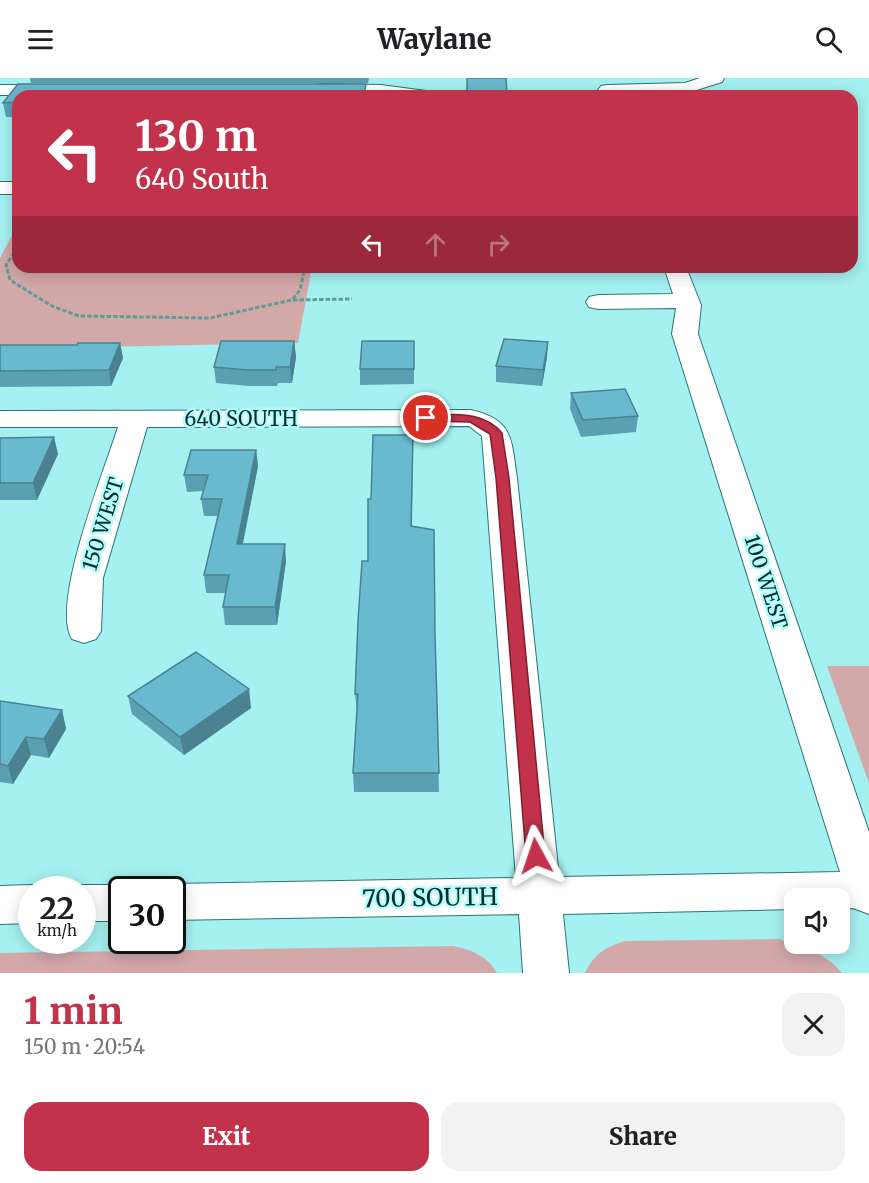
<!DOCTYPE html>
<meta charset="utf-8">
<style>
:root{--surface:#fff;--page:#f2f2f2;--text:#202124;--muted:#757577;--accent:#c2324a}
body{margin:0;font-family:Merriweather,serif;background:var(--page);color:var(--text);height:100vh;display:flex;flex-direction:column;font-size:22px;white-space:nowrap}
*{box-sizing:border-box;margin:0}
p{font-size:20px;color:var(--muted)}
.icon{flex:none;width:33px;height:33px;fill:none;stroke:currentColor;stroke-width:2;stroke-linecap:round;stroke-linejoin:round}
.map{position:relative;height:895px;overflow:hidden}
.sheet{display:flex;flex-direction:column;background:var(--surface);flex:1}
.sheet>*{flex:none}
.hud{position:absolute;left:12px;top:12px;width:846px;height:183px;border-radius:18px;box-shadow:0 3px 15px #0003;background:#c2324a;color:#fff;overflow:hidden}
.buttons{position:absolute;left:784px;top:810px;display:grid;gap:12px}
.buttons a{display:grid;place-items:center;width:66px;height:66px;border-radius:12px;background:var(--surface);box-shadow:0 3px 15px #0003;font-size:30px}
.speed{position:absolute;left:18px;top:798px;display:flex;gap:12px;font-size:30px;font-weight:700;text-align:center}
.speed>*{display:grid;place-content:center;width:78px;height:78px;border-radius:50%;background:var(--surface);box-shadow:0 3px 15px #0003;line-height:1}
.speed small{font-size:15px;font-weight:400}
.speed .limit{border:3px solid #111;border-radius:9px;background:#fff;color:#111}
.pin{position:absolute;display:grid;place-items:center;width:51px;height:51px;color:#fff;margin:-26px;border:3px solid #fff;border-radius:50%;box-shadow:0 2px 6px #0007}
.me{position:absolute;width:66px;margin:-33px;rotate:355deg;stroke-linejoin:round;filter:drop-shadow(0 0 4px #0008)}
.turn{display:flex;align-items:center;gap:21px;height:126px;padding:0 24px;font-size:27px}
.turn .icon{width:78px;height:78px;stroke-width:2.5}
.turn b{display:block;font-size:42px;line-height:51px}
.lanes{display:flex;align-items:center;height:57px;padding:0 24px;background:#0003;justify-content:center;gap:30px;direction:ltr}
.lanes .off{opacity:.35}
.round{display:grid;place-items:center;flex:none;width:63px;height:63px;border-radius:18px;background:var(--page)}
.headline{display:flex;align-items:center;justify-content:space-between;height:102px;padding:0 24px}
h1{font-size:36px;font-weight:800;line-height:45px;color:var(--accent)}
.cta{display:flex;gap:12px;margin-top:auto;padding:12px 24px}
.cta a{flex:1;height:69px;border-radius:18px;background:var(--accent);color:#fff;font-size:24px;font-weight:800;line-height:69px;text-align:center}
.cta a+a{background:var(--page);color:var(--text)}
header{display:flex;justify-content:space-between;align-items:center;height:78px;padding:0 24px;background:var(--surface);font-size:27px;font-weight:800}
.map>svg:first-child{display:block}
.green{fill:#d3a8a9}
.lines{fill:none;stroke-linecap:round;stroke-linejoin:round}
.minor-casing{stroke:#287576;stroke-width:2}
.path{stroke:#629b9b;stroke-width:3;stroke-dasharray:4.5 2;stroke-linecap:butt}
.minor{fill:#fff;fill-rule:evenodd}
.wall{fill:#5ba0b2}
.shaded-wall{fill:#4a8291}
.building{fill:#6abacf;stroke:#4a8291;stroke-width:1.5}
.route{fill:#c2324a;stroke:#7e2030;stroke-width:1.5}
.labels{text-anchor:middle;stroke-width:5;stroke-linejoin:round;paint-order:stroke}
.street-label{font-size:20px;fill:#0b2c2c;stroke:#b2feff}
.near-street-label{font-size:24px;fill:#0b2c2c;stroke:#b2feff}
</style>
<header><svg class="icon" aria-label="menu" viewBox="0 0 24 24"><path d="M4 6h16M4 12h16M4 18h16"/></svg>Waylane<svg class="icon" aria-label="search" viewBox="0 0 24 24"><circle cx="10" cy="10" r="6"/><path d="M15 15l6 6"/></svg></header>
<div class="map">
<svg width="869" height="895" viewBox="0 0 869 895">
<rect width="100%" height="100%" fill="#a5f1f1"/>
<!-- green -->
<g class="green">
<path d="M 18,146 L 18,189 L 312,189 L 298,265 L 0,271 L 0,180 Z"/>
<path d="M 827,588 L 869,588 L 869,705 Z"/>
<path d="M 779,861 C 803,869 826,875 842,895 L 585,895 C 595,875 604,870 625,863 Z"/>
<path d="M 453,868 C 472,872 487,878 497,895 L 0,895 L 0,875 Z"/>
</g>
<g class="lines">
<defs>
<g id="minor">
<path d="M 700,0 L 724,0 L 722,4 L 687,15 L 607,17 L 601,16 L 598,12 L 601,8 L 607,7 L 685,5 Z"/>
<path d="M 322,6 L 381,7 L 426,13 L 432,14 L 435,18 L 316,15 L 313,11 L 316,7 Z"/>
<path d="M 0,7 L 56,7 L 62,8 L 65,12 L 62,16 L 56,17 L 0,17 Z"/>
<rect x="0" y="104" width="18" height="12"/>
<path d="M 664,189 L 686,189 L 701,227 L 698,256 L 869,754 L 869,836 L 853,830 L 840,831 L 840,820 L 795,820 L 795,831 L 563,836 L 569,895 L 523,895 L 519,836 L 172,842 L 172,812 L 156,812 L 172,806 L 516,800 L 482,358 L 469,348 L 147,349 L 103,500 L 101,553 L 96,561 L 84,565 L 72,561 C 50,526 105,391 118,349 L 0,349 L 0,333 L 471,332 C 514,342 511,361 517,400 L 559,799 L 840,794 L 672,256 L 676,230 L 598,231 L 589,229 L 586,224 L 589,219 L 598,217 L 673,216 Z"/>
<path d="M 32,807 L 44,812 L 32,812 L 32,845 L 0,846 L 0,808 Z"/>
<path d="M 82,807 L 122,807 L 136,812 L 122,812 L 122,843 L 82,843 L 82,812 L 68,812 Z"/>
</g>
</defs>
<!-- minor casing -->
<use href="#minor" class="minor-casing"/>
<!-- path -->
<g class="path">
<path d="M 18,169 L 6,187 L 10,202 L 52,228 L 79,238 L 210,240 L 292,222 L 300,212 L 305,189"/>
<path d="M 293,222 L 352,221"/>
</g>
<!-- minor -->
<use href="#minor" class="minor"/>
</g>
<!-- wall -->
<g class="wall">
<path d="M 30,0 L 369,0 L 368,5 L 31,5 Z"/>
<path d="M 18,6 L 366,18 L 18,18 L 18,39 L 6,39 L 3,25 Z"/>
<rect x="477" y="189" width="42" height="3"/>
<path d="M 294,263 L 296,279 L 292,305 L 278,305 L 277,308 L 249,308 L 216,305 L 214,289 Z"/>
<path d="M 414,263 L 414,306 L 360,307 L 360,291 Z"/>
<path d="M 120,265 L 123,280 L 111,308 L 0,309 L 0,267 L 77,267 Z"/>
<path d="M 547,279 L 542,308 L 496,304 L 496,288 Z"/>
<path d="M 571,315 L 638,338 L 636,354 L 581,359 L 570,331 Z"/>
<path d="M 0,360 L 58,376 L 37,422 L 0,422 Z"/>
<path d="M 256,372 L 258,388 L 243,466 L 286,483 L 277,547 L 225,547 L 223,529 L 226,515 L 206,515 L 204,497 L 218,438 L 204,438 L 201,421 L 203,413 L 187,414 L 184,397 Z"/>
<path d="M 413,373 L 412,448 L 435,556 L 439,714 L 354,714 L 353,695 L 357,634 L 355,616 L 368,483 L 371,421 Z"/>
<path d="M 128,618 L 251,630 L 184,677 L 132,636 Z"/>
<path d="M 0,623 L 62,632 L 66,651 L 49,680 L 31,677 L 13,706 L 0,704 Z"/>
</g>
<!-- shaded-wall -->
<g class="shaded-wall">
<path d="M 294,263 L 296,279 L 292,305 L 290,289 Z"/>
<path d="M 548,264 L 547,279 L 542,308 L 543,292 Z"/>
<path d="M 120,265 L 123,280 L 111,308 L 109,292 Z"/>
<path d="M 54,359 L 58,376 L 37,422 L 33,405 Z"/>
<path d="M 256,372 L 258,388 L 239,483 L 237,466 Z"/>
<path d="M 285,466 L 286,483 L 277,547 L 275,529 Z"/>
<path d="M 249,611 L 251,630 L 184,677 L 180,659 Z"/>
<path d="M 62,632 L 66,651 L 49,680 L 44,661 Z"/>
<path d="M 26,659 L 31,677 L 13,706 L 8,688 Z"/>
</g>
<!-- building -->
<g class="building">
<path d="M 467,0 L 506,0 L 507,16 L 545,15 L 545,18 L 467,18 Z"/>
<path d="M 18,6 L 366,6 L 364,18 L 373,18 L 18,18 L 18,24 L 3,25 Z"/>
<path d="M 504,261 L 548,264 L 543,292 L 496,288 Z"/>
<path d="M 221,263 L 294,263 L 290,289 L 276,289 L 276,292 L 247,292 L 214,289 Z"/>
<path d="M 362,263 L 414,263 L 414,291 L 360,291 Z"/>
<path d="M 78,265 L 120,265 L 109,292 L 0,293 L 0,267 L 77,267 Z"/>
<path d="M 625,311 L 638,338 L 583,342 L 571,315 Z"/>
<path d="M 373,357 L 413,357 L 411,448 L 434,452 L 435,556 L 439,695 L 353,695 L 358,616 L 355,616 L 358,543 L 362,483 L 368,483 L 368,421 L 371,421 Z"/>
<path d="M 54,359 L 33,405 L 0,405 L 0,360 Z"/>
<path d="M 191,372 L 256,372 L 237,466 L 285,466 L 275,529 L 223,529 L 229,497 L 204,497 L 222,421 L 201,421 L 208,397 L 184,397 Z"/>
<path d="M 196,574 L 249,611 L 180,659 L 128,618 Z"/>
<path d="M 0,623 L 62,632 L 44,661 L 26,659 L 8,688 L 0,686 Z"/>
</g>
<!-- route -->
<path class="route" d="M 426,336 C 453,337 483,332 502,355 L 509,400 L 545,778 L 542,783 L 536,786 L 529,783 L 526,778 L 496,400 L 490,356 L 470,344 L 422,343 L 422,337 Z"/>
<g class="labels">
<!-- street labels -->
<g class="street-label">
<text x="241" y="348">640 SOUTH</text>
<text transform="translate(103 446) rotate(-73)" y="7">150 WEST</text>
<text transform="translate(766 504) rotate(72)" y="7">100 WEST</text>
</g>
<!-- near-street labels -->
<g class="near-street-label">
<text transform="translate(430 820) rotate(-1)" y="8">700 SOUTH</text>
</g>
</g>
</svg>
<div class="buttons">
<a><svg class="icon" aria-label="sound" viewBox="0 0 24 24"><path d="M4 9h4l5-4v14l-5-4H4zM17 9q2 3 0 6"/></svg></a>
</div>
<div class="speed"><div>22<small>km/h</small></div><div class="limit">30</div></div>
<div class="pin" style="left:426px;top:340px;background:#d93025"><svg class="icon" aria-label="arrive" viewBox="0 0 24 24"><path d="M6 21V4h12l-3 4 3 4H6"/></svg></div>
<svg class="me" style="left:536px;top:778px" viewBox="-20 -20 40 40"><path d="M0-17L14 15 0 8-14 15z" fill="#c2324a" stroke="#fff" stroke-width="4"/></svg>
<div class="hud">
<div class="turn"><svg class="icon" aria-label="left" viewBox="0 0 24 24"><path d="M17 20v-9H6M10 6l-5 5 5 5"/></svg><div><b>130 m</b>640 South</div></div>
<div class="lanes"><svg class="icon" aria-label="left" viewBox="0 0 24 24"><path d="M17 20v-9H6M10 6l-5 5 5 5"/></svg><svg class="icon off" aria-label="ahead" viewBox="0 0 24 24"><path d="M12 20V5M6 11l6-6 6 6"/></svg><svg class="icon off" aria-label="right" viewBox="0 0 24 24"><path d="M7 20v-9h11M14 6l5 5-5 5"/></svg></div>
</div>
</div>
<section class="sheet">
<div class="headline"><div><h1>1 min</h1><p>150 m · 20:54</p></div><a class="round"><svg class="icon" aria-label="close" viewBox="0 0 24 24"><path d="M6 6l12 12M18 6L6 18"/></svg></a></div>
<div class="cta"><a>Exit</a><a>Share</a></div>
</section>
